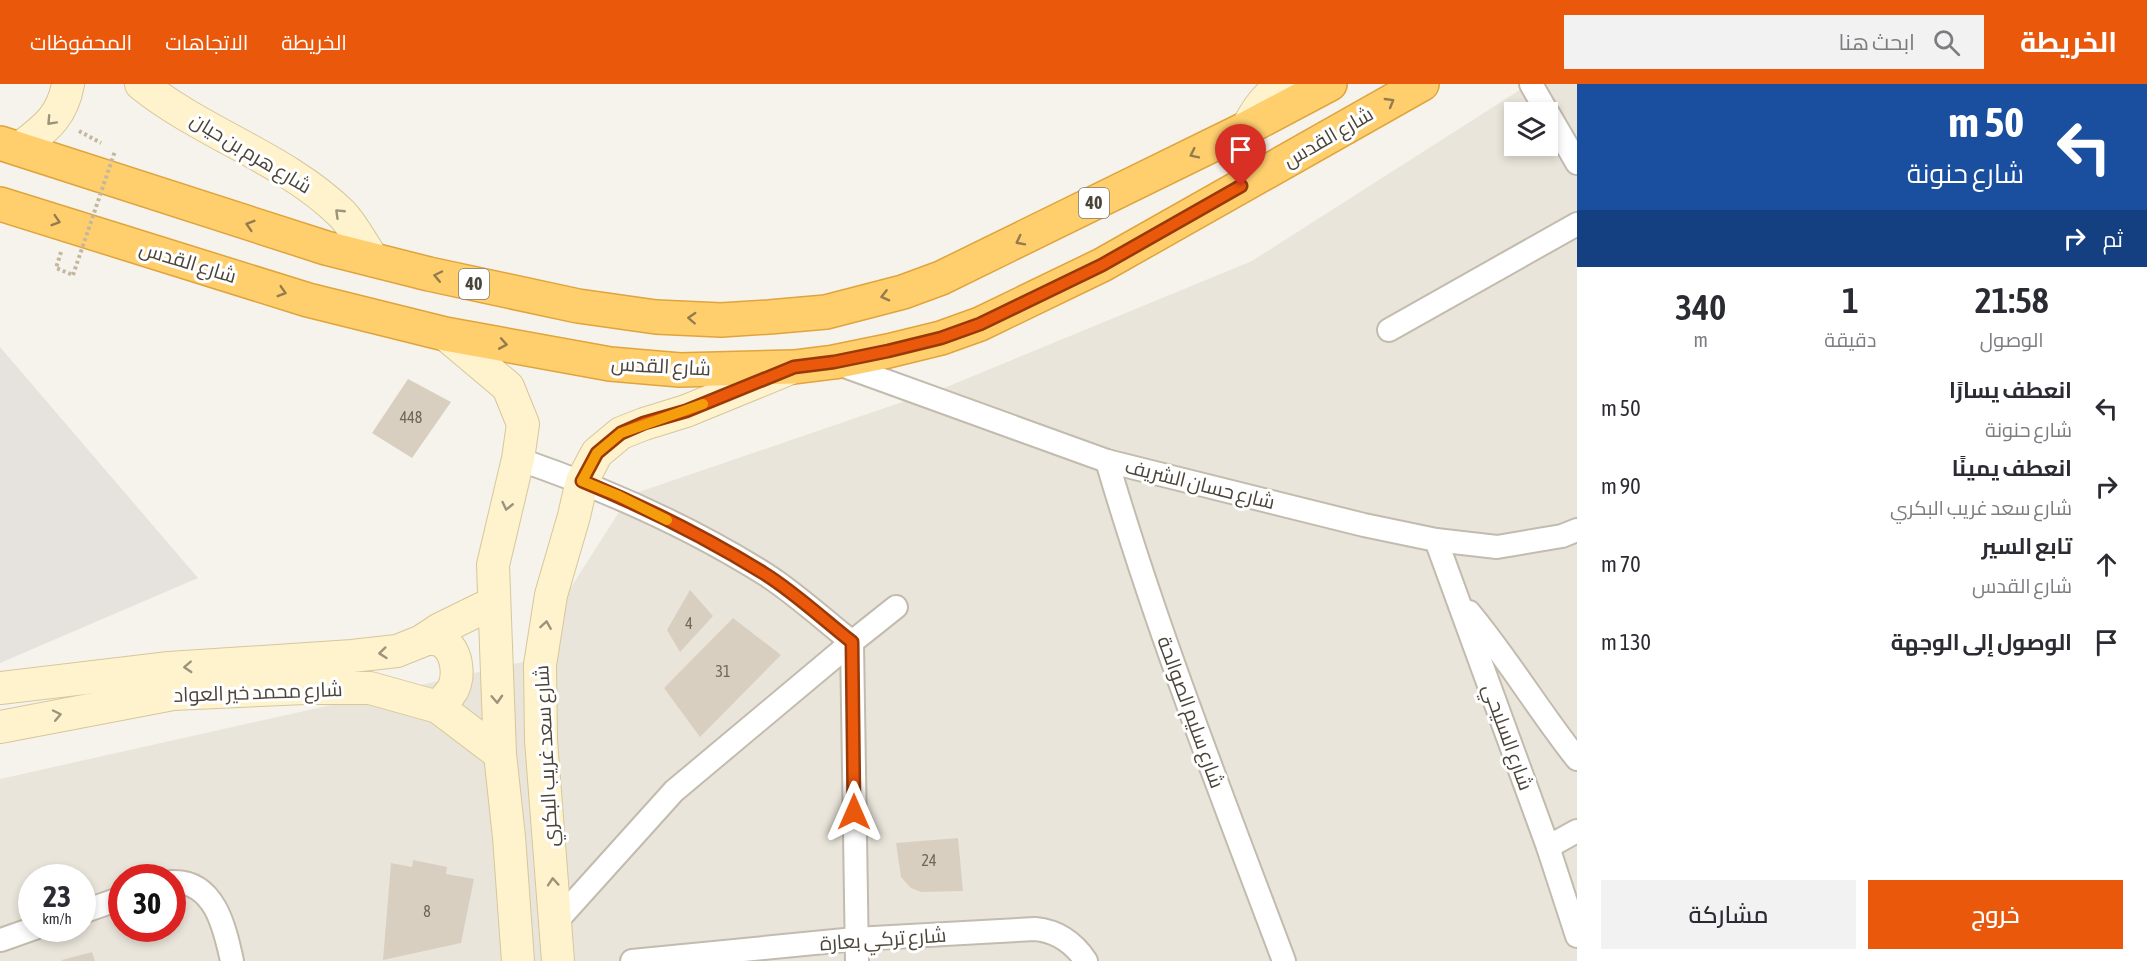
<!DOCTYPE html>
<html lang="ar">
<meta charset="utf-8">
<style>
:root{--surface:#fff;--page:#f2f2f3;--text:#2b2b33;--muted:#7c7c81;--accent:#ea580c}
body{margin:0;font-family:"Asap Condensed",Cairo,sans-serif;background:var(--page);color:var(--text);direction:rtl;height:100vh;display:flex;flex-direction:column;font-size:22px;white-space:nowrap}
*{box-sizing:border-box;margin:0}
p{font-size:20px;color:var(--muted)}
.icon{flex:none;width:33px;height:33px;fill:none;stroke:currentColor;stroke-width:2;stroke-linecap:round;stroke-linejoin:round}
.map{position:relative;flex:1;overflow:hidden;direction:ltr}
.sheet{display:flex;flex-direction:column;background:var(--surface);width:570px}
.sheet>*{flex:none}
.banner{background:#1a4fa0;color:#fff;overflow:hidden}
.buttons{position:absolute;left:1504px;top:18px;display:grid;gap:12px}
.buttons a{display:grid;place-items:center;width:54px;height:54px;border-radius:0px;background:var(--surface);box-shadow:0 3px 9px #0003;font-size:30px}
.speed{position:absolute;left:18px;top:780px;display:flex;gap:12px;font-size:30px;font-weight:700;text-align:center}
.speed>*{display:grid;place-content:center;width:78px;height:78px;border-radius:50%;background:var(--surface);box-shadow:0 3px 9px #0003;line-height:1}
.speed small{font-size:15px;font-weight:400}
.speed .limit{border:9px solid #d22;background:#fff;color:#111}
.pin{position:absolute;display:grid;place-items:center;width:51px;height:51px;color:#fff;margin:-62px -26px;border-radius:50% 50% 50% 0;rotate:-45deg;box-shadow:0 0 6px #0007}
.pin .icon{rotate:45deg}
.me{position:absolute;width:66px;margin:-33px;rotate:0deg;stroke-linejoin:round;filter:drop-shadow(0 0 4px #0008)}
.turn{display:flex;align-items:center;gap:21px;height:126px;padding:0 24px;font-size:27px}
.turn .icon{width:78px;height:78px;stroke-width:2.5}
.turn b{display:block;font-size:42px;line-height:51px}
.then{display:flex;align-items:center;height:57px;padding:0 24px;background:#0003;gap:12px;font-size:22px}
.eta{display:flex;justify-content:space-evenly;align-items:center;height:102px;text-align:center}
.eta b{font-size:36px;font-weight:600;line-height:42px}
.button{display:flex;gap:12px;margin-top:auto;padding:12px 24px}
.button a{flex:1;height:69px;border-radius:0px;background:var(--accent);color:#fff;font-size:24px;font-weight:600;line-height:69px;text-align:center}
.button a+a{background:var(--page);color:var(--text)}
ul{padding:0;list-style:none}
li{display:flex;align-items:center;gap:18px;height:78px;padding:0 24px}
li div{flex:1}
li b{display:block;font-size:22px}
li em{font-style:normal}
header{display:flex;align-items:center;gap:36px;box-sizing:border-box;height:84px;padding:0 30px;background:var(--accent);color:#fff}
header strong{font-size:28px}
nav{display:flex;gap:33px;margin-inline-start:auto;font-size:21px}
.search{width:420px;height:54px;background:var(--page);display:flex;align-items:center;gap:15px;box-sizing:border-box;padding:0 21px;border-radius:0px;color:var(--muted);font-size:22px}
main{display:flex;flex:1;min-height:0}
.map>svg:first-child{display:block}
.residential{fill:#eae5da;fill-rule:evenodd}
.industrial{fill:#e6e2dd}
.building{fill:#d8cfc1}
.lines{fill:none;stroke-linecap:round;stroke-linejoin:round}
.street-casing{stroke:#c2bbae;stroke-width:26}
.secondary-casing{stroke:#d6c79b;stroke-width:34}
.highway-casing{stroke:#e0a43c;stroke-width:36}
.path{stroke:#c4b79f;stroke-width:4;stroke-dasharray:3 3;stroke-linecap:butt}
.street{stroke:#fff;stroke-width:22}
.secondary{stroke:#fff3cd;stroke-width:32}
.highway{stroke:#ffcf6e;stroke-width:33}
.path-bridge{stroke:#c4b79f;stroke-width:4;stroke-dasharray:3 3;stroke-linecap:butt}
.oneway{stroke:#937c4e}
.oneway2{stroke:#9c937c}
.route-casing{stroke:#983908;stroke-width:15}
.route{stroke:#ea580c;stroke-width:10}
.slow{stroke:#f59e0b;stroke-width:10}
.labels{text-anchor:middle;stroke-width:6;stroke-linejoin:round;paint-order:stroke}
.number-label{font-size:16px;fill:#6e675b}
.shield{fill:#fff;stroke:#817c74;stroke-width:1.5}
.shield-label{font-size:18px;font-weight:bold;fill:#4b4439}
.street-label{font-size:20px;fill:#4b4439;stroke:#fff}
</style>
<header>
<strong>الخريطة</strong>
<div class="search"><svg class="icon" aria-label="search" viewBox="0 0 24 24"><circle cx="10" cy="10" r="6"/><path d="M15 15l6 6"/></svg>ابحث هنا</div>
<nav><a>الخريطة</a><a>الاتجاهات</a><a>المحفوظات</a></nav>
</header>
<main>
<section class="sheet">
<div class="banner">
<div class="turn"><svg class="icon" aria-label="left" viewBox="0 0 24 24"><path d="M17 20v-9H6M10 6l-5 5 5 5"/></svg><div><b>50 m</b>شارع حنونة</div></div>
<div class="then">ثم<svg class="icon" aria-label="right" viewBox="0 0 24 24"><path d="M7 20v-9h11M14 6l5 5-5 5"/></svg></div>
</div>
<div class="eta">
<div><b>21:58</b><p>الوصول</p></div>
<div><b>1</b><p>دقيقة</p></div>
<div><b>340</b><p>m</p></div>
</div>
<ul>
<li><svg class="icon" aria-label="left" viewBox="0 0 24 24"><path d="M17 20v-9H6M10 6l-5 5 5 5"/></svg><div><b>انعطف يسارًا</b><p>شارع حنونة</p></div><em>50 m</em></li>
<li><svg class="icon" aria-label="right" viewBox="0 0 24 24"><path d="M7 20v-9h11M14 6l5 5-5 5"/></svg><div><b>انعطف يمينًا</b><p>شارع سعد غريب البكري</p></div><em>90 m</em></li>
<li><svg class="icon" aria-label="ahead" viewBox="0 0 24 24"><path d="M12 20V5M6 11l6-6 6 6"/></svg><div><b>تابع السير</b><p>شارع القدس</p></div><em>70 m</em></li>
<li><svg class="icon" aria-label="arrive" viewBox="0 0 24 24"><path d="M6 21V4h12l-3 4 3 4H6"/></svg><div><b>الوصول إلى الوجهة</b></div><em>130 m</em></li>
</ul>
<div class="button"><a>خروج</a><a>مشاركة</a></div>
</section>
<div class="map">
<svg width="1577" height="877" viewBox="0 0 1577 877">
<rect width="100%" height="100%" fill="#f6f3ec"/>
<!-- residential -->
<path class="residential" d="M 1529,0 L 1577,0 L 1577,877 L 0,877 L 0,695 L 523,578 L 630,411 L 949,302 L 1252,177 ZM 1515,28 L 1548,28 L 1548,62 L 1515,62 ZM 32,794 L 82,794 L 82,844 L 32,844 ZM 122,794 L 172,794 L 172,844 L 122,844 Z"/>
<!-- industrial -->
<path class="industrial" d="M 0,263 L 198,494 L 0,579 Z"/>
<!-- building -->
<g class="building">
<path d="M 408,295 L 451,318 L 412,374 L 372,349 Z"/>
<path d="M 690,506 L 713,532 L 680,568 L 667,546 Z"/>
<path d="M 733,534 L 781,571 L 700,653 L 664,604 Z"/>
<path d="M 958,754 L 963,807 L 921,808 L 911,804 L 901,793 L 896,759 Z"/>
<path d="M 413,776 L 447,783 L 446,790 L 474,795 L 461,859 L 383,876 L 391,779 L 412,783 Z"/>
<path d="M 92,868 L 95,877 L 62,877 L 62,876 Z"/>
</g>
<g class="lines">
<defs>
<g id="street">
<path d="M 1531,0 L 1547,28"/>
<path d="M 1548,29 L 1577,79"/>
<path d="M 1389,246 L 1577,140"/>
<path d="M 836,279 L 1107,377 L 1364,441 L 1436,456 L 1497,463 L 1562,452 L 1577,446"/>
<path d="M 518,375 C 605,405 687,441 765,490 C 795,509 824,536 852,558 L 857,877"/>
<path d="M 1107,377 C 1157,547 1222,712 1284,877"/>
<path d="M 1436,456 L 1548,763 L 1577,852"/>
<path d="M 1469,528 C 1508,575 1539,627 1577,675"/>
<path d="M 1548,763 L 1577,747"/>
<path d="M 172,798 C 215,796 225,845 232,877"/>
<path d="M 82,828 L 122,814"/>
<path d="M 556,838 L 674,707 L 852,558 L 896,523"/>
<path d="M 1,856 L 35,844"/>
<path d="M 632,877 L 855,855 L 1035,845 C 1057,847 1074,859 1086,877"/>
</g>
<g id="secondary">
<path d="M 141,0 C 203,50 285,74 342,130 C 354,143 364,162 373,176"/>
<path d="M 1247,44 C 1257,25 1266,12 1284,0"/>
<path d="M 19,65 C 44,45 62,34 68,0"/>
<path d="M 445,250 L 508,303 L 523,340 L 518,375 L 493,481 L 500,670 L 509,753 L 518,877"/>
<path d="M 425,555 C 432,555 437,554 443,558 C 457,567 460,591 453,605 C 449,612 443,617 438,623"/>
<path d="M 0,604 L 169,584 L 352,572 L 397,567 L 422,557 L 440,545 L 493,519"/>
<path d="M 0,643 L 173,610 L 305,604 L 370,604 L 438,623 L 500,670"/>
<path d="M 558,877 L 541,656 L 540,581 L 551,511 L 574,432 L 582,397 L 597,369 L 621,349 L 644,340 L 686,327 L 791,284"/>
</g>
<g id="highway">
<path d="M 0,59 L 326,164 L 429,190 L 578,222 L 656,233 L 721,236 L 769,233 L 826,228 L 903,208 L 941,194 L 1247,44 L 1330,0"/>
<path d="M 0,120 L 308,216 L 445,250 L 610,280 L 680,286 L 794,283 L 834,278 L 888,267 L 941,254 L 980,240 L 1102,181 L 1422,0"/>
</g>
</defs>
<!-- street casing -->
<use href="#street" class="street-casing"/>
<!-- secondary casing -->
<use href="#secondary" class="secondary-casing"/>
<!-- highway casing -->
<use href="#highway" class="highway-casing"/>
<!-- path -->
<g class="path">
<path d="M 79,47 L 101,59"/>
<path d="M 61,168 L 56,184 L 73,191"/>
</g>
<!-- street -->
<use href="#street" class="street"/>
<!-- secondary -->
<use href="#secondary" class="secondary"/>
<!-- highway -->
<use href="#highway" class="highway"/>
<!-- path-bridge -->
<path class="path-bridge" d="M 73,191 L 115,67"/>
</g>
<!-- one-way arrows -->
<defs><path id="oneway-chevron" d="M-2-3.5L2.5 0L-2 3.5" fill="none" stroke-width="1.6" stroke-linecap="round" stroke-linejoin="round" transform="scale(1.5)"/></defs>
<g class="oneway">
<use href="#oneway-chevron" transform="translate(1390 18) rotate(-30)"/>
<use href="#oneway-chevron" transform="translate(1194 70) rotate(154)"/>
<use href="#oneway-chevron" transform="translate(56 137) rotate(17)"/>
<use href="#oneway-chevron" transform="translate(250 141) rotate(-163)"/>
<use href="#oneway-chevron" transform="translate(1020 157) rotate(153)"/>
<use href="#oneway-chevron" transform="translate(438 192) rotate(-168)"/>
<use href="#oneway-chevron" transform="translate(282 208) rotate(17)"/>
<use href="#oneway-chevron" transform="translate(885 212) rotate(166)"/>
<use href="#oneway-chevron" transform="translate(692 234) rotate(-177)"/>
<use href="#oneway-chevron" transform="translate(503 260) rotate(10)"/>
</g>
<g class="oneway2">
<use href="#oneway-chevron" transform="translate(51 37) rotate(133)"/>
<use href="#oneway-chevron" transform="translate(339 129) rotate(-136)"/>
<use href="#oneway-chevron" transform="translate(507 422) rotate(103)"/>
<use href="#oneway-chevron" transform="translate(546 541) rotate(-81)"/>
<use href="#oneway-chevron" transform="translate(383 569) rotate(174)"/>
<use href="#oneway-chevron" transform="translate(188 583) rotate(177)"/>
<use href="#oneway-chevron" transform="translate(497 615) rotate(87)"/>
<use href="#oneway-chevron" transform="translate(57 631) rotate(-12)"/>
<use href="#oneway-chevron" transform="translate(553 798) rotate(-94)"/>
</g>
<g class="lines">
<defs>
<path id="route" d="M 854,728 L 852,558 C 824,536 794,508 765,490 C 707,454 645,423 582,397 L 597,369 L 621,349 L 644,339 L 686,327 L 794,283 L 834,278 L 888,267 L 941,254 L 980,240 L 1102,181 L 1241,102"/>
</defs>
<!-- route casing -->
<use href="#route" class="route-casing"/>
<!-- route -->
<use href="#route" class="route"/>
<!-- slow -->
<path class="slow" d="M 667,436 L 619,412 L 582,397 L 597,369 L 621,349 L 703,320"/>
</g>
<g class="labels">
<!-- number labels -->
<g class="number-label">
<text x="411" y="339">448</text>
<text x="689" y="545">4</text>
<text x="723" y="593">31</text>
<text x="929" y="782">24</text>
<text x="427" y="833">8</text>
</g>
<!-- shield labels -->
<g class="shield">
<rect x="1079" y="104" width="30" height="30" rx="4.5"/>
<rect x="459" y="185" width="30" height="30" rx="4.5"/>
</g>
<g class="shield-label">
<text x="1094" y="125">40</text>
<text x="474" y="206">40</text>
</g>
<!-- street labels -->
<g class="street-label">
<text transform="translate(1328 53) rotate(-30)" y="7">شارع القدس</text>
<text transform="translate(251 69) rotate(31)" y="7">شارع هرم بن حيان</text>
<text transform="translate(188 178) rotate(17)" y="7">شارع القدس</text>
<text transform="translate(661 282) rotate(3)" y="7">شارع القدس</text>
<text transform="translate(1200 400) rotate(14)" y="7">شارع حسان الشريف</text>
<text transform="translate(258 608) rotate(-2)" y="7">شارع محمد خير العواد</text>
<text transform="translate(1191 628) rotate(70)" y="7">شارع سليم الصوالحة</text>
<text transform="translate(1508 653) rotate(70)" y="7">شارع السليحي</text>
<text transform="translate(546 672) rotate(-93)" y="7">شارع سعد غريب البكري</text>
<text transform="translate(883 855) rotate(-4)" y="7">شارع تركي بعارة</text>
</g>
</g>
</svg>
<div class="buttons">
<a><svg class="icon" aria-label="layers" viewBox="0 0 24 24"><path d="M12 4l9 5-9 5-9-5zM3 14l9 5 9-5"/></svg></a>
</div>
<div class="speed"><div>23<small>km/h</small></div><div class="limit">30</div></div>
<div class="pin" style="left:1241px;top:102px;background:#d93025"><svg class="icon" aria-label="arrive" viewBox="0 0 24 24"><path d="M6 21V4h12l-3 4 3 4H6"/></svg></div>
<svg class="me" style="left:854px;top:728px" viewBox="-20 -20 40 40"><path d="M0-17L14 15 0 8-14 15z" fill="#ea580c" stroke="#fff" stroke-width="4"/></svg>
</div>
</main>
